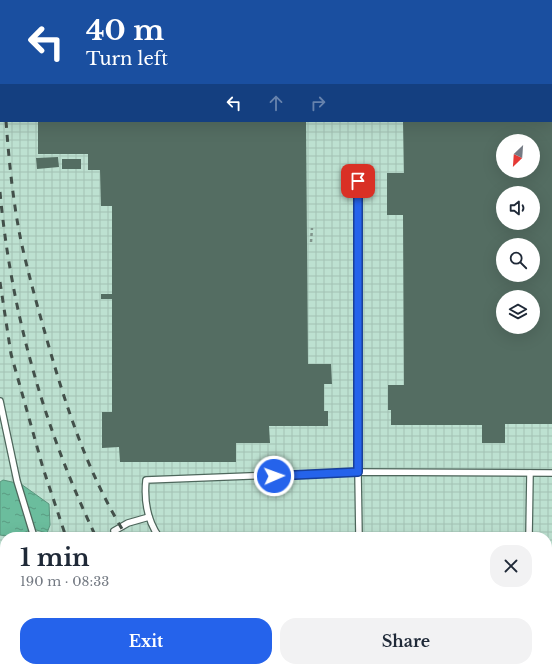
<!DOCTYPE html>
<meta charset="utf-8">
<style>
:root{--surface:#fff;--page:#f2f2f3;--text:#1f2937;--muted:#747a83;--accent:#2563eb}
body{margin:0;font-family:"Libre Baskerville",serif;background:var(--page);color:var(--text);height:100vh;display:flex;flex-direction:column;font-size:15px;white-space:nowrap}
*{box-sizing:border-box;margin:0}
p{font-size:13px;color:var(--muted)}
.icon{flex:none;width:22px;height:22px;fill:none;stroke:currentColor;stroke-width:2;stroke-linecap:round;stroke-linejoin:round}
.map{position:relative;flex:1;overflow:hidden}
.sheet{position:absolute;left:0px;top:532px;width:552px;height:140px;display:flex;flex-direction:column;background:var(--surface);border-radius:16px 16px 0 0;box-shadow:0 4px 16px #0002}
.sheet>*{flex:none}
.banner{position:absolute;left:0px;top:0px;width:552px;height:122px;box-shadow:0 4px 16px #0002;background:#1a4fa0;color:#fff;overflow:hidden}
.needle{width:26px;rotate:205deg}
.fabs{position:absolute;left:496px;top:134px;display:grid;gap:8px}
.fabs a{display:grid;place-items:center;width:44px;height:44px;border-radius:50%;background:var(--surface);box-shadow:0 4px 16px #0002;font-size:20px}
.pin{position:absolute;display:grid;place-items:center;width:34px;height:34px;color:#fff;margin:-17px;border-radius:8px;box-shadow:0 2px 6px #0006}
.me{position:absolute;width:44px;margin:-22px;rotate:88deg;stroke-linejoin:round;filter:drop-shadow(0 0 3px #0008)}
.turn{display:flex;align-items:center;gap:14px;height:84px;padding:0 20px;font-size:18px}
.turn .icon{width:52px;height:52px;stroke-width:2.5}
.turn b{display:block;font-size:28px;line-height:34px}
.lanes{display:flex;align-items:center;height:38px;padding:0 20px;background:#0003;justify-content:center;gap:20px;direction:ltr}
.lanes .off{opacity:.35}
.round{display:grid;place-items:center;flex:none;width:42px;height:42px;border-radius:16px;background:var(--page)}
.headline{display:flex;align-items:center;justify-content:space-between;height:68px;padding:0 20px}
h1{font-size:24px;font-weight:700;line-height:30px}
.button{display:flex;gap:8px;margin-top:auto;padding:8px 20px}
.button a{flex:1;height:46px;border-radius:16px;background:var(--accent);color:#fff;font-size:16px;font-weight:700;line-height:46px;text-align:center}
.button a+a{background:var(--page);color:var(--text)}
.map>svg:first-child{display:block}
.industrial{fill:url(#industrial-grid);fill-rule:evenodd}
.water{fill:url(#water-ripples);stroke:#5a967e}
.building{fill:#546d62;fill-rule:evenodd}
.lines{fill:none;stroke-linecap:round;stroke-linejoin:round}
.service-casing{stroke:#4e675c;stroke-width:8}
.minor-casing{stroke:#4e675c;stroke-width:13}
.path{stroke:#81958c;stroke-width:2.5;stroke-dasharray:3 3;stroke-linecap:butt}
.service{stroke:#fff;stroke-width:5.5}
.minor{stroke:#fff;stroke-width:11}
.rail{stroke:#43504a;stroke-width:3;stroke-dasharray:7 7;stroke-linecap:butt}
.route-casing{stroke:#184099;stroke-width:10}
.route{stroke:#2563eb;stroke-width:7}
</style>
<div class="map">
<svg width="552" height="672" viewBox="0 0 552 672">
<defs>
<pattern id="industrial-grid" width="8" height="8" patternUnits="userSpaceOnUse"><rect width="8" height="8" fill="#bde1d1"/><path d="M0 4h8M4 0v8" fill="none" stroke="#a3c2b4"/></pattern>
<pattern id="water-ripples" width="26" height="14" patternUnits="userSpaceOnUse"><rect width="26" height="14" fill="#6bbd9d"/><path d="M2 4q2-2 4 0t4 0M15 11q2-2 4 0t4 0" fill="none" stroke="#599b81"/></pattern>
</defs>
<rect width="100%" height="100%" fill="#cfebde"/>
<!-- industrial -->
<path class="industrial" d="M 0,0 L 552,0 L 552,672 L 0,672 ZM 1,1 L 551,1 L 551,121 L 1,121 ZM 503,141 L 533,141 L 533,171 L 503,171 ZM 503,193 L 533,193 L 533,223 L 503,223 ZM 503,245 L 533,245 L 533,275 L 503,275 ZM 503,297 L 533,297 L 533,327 L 503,327 ZM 5,537 L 547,537 L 547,667 L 5,667 Z"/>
<!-- water -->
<path class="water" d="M 3,480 L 21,484 L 49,504 L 50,525 L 47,533 L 33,529 L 13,537 L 0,535 L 0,482 Z"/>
<!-- building -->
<g class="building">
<path d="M 38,121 L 306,121 L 308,364 L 331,364 L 332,384 L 324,384 L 324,411 L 328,411 L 328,426 L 269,426 L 270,443 L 236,443 L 236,462 L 120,462 L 119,447 L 102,448 L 102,412 L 112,412 L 112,299 L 101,299 L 101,294 L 112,294 L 112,206 L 101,206 L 100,170 L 88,170 L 88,154 L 38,154 Z"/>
<path d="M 403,121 L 552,121 L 552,424 L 505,424 L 505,443 L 482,443 L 482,425 L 391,425 L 391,410 L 388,410 L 388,385 L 404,385 L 403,215 L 387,215 L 387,173 L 404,173 ZM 503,141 L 533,141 L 533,171 L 503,171 ZM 503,193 L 533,193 L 533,223 L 503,223 ZM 503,245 L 533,245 L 533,275 L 503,275 ZM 503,297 L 533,297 L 533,327 L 503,327 Z"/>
<path d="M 58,157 L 59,167 L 37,169 L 36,158 Z"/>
<rect x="62" y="159" width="19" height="10"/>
<path d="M 5,569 L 5,601 L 0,605 L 0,573 Z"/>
<path d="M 231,667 L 272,667 L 276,672 L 235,672 Z"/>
<path d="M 539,667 L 540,667 L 550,672 L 534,672 L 535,668 Z"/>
</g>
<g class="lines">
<defs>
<g id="service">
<path d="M 358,181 L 358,472 L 359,537"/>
<path d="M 0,401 L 17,481 L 34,537"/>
<path d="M 114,531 L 128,523 L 149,517"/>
<path d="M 159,537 C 147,520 144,500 146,480 L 358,472 L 552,473"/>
<path d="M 529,537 L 530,473"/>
<path d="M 0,626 L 5,622"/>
<path d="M 0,660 L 5,656"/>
<path d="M 92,667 L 96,672"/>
<path d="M 363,667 L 363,672"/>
</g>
<g id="minor">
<path d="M 195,0 L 196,1"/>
<path d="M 551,23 L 552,23"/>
</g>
</defs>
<!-- service casing -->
<use href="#service" class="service-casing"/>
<!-- minor casing -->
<use href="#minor" class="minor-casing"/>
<!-- path -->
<path class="path" d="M 311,242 L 312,228"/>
<!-- service -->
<use href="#service" class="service"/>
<!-- minor -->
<use href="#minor" class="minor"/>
<!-- rail -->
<g class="rail">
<path d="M 0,38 L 1,55"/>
<path d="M 6,121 C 9,161 13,202 21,241 C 29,277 39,312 49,347 C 68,413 90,478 127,537"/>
<path d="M 0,192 C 11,312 44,428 96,537"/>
<path d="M 0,282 L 11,354 L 43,468 L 66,537"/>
<path d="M 150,667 L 154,672"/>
<path d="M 172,667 L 176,672"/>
</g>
</g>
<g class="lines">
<defs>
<path id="route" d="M 274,476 L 358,472 L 358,181"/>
</defs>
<!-- route casing -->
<use href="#route" class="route-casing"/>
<!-- route -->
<use href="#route" class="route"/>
</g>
</svg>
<div class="fabs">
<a><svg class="needle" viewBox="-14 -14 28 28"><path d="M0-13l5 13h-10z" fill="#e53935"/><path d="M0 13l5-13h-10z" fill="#747a83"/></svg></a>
<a><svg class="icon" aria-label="sound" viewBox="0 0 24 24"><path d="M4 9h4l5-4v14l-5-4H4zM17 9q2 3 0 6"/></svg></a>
<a><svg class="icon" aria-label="search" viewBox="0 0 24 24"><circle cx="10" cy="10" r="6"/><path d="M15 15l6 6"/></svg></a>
<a><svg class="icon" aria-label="layers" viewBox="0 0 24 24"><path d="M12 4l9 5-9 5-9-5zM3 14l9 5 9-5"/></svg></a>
</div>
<div class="pin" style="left:358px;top:181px;background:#d93025"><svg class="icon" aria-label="arrive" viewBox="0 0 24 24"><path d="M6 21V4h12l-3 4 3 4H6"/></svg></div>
<svg class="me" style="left:274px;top:476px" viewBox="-20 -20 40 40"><circle r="17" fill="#2563eb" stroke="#fff" stroke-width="3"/><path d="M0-11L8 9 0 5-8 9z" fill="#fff"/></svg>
<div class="banner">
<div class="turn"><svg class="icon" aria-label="left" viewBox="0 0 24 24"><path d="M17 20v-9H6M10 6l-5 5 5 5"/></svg><div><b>40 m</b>Turn left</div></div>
<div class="lanes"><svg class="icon" aria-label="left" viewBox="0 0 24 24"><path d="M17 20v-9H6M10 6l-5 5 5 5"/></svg><svg class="icon off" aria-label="ahead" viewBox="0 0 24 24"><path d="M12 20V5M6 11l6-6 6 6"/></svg><svg class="icon off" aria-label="right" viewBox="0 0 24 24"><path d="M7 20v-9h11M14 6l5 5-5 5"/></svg></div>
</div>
<section class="sheet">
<div class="headline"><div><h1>1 min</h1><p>190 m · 08:33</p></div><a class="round"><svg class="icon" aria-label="close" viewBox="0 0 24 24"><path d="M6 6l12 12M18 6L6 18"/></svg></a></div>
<div class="button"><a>Exit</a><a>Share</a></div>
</section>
</div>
